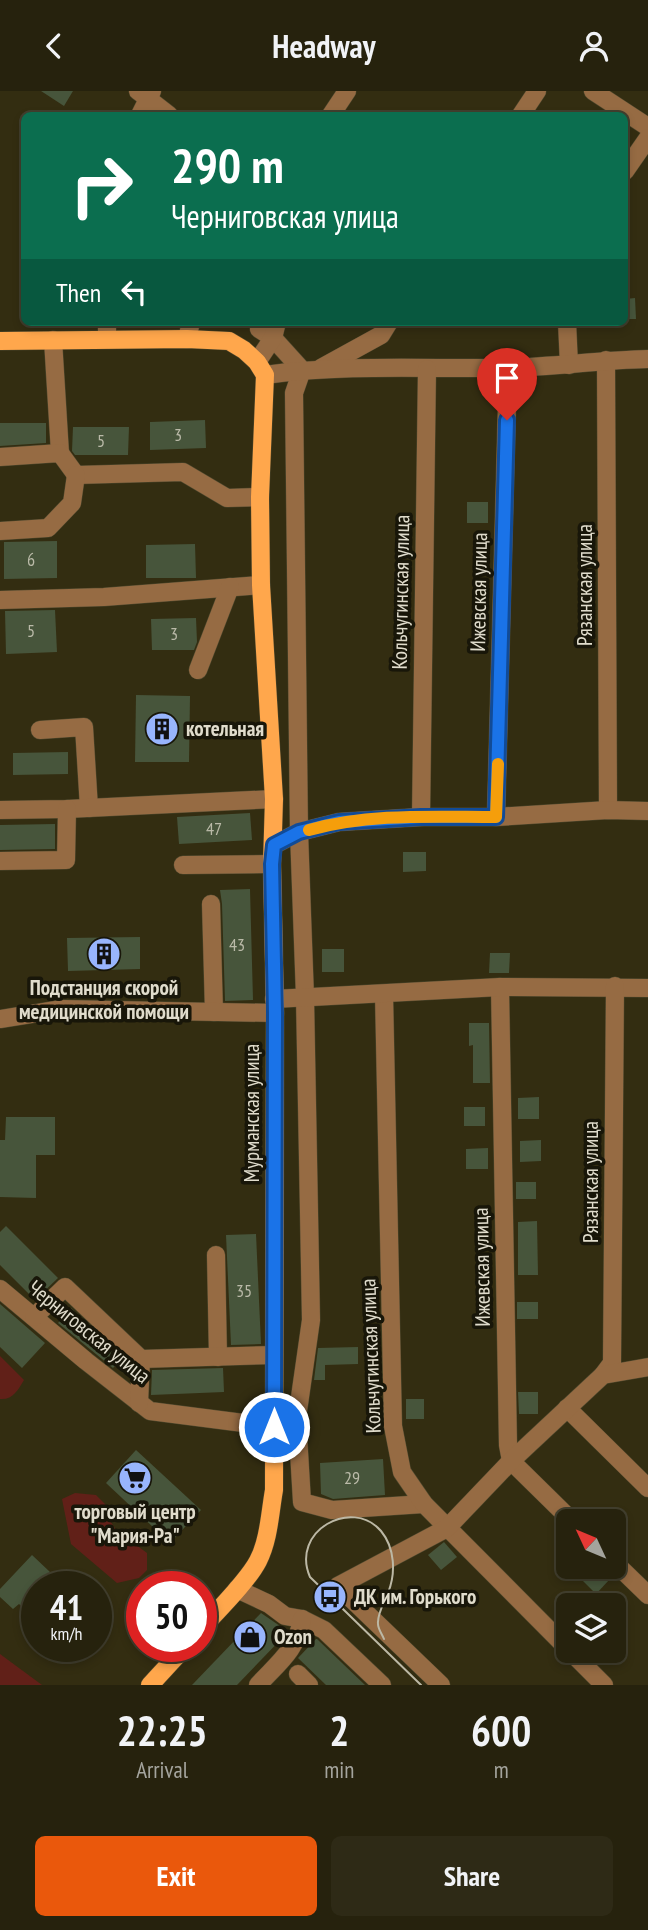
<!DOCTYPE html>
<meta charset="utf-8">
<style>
:root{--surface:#26220d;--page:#2e2a16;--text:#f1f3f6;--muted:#a4a49d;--line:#423f2e;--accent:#ea580c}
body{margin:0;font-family:"PT Sans Narrow",sans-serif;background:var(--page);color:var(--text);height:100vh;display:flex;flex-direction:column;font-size:26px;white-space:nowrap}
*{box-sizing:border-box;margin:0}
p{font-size:23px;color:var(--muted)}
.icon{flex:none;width:38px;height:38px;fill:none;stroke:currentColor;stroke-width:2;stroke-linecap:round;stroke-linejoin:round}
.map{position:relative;height:1594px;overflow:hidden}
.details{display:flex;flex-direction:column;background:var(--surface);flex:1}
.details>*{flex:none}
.banner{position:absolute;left:21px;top:21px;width:607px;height:214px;border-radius:10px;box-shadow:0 4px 10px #0003,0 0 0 2px var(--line);background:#0b6e4f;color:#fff;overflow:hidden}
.needle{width:46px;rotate:314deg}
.buttons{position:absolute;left:556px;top:1418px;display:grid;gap:14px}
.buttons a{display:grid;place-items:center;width:70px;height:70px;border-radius:10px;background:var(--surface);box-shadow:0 4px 10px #0003,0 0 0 2px var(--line);font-size:35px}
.speed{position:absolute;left:21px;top:1480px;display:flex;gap:14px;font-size:35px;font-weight:700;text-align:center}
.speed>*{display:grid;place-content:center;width:91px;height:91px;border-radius:50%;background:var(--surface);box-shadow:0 4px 10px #0003,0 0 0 2px var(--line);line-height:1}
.speed small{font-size:18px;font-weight:400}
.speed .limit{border:10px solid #d22;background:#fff;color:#111}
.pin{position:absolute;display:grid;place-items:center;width:60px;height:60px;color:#fff;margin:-72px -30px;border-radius:50% 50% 50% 0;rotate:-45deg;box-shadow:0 0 7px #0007}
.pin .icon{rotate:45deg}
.me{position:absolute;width:77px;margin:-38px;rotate:0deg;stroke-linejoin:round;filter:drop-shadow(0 0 5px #0008)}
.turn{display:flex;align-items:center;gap:24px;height:147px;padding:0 35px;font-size:32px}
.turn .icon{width:91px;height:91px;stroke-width:2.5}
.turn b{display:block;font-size:49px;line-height:60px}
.then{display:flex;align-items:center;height:66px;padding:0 35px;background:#0003;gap:14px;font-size:26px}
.eta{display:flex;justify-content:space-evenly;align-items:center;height:119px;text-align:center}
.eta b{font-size:42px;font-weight:700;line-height:49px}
.cta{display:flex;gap:14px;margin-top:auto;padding:14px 35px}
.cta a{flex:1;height:80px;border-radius:10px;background:var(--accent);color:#fff;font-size:28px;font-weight:700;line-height:80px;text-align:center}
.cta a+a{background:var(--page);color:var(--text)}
header{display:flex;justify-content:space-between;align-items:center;height:91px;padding:0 35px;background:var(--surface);font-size:32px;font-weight:700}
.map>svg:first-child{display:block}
.green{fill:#612018}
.building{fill:#47553b}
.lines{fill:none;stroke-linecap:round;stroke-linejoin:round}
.minor-casing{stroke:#4f492f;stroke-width:19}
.major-casing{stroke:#4f492f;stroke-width:19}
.minor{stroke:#966b43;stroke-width:18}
.major{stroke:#ffa74c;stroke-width:18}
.tram{stroke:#bcb8a5;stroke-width:2}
.route-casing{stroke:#114b97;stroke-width:18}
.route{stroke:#1a73e8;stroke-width:12}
.slow{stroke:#f59e0b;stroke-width:12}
.labels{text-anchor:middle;stroke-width:7;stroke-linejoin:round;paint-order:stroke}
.number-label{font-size:18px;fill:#babaa8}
.street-label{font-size:21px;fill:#e0dccc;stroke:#181609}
.poi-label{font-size:21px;font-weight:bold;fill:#e0dccc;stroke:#181609;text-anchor:start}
</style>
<header><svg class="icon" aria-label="back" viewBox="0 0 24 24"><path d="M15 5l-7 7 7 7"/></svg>Headway<svg class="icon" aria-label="person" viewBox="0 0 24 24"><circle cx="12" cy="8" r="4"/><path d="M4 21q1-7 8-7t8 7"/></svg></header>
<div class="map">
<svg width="648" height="1594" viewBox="0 0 648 1594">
<rect width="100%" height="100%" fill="#332d11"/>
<!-- green -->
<g class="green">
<path d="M 0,1265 L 24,1289 C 18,1299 13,1309 0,1308 Z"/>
<path d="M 75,1402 L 96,1404 L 106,1414 L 109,1428 L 116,1439 L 147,1462 L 147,1479 L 139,1487 L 117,1492 L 71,1453 L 62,1408 Z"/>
<path d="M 0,1563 L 42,1594 L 0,1594 Z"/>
</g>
<!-- building -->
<g class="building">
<path d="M 41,0 L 73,0 L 64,15 Z"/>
<path d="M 635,207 L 636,228 L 625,228 L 625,208 Z"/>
<path d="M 205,329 L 206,357 L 150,359 L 150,331 Z"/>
<path d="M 0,332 L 46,332 L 46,352 L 0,355 Z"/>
<path d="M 73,336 L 129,336 L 128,364 L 75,364 L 72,360 Z"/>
<rect x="467" y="411" width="21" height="21"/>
<path d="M 57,450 L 57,487 L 4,488 L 4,451 Z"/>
<path d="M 195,453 L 196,487 L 146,487 L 146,454 Z"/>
<path d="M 55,519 L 57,561 L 6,563 L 5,520 Z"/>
<path d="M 196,527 L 197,551 L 194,559 L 152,559 L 151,528 Z"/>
<path d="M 136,604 L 190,605 L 189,671 L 135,671 Z"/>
<path d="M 68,661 L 68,683 L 13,684 L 13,662 Z"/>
<path d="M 250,722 L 252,749 L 179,753 L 177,726 Z"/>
<path d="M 55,733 L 55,758 L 0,759 L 0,734 Z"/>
<path d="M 403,761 L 426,761 L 426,780 L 403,781 Z"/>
<path d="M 250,798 L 253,909 L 225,910 L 222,813 L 220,799 Z"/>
<path d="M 140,846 L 140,878 L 68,880 L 67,847 Z"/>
<rect x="322" y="858" width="22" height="23"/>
<path d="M 490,862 L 510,862 L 509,882 L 489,882 Z"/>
<path d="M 469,932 L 489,932 L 490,992 L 473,992 L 473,954 L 469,955 Z"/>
<path d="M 539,1006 L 539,1028 L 518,1028 L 518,1007 Z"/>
<rect x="464" y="1016" width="21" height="19"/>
<path d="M 6,1026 L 55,1026 L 55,1064 L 36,1064 L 36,1107 L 0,1106 L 0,1049 L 5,1049 Z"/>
<path d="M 541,1049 L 541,1070 L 520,1071 L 520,1050 Z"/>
<path d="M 488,1057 L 488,1078 L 466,1078 L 466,1058 Z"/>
<rect x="516" y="1091" width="20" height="17"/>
<path d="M 537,1130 L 538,1184 L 518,1184 L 518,1131 Z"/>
<path d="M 6,1135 L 58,1187 L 35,1209 L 0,1174 L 0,1141 Z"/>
<path d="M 256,1143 L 261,1253 L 231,1254 L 226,1144 Z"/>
<rect x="517" y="1211" width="21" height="17"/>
<path d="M 0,1213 L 45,1252 L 22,1277 L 0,1256 Z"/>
<path d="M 71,1217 L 123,1266 L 113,1277 L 58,1232 Z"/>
<path d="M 358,1256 L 358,1273 L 325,1274 L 325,1289 L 314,1289 L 318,1257 Z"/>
<path d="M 223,1277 L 224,1301 L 151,1304 L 152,1279 Z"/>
<path d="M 518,1301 L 538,1301 L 538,1323 L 519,1323 Z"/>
<rect x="406" y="1308" width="18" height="20"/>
<path d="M 136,1359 L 201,1419 L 170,1452 L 106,1392 Z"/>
<path d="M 383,1368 L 385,1404 L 333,1408 L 321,1403 L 320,1372 Z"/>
<path d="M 444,1451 L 457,1466 L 441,1479 L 428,1464 Z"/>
<path d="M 32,1464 L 50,1481 L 46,1486 L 57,1496 L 37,1496 L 37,1529 L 19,1513 L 13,1518 L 0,1506 L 0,1498 Z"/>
<path d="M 595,1475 L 610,1488 L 596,1503 L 582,1489 Z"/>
<path d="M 261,1522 L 280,1535 L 286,1541 L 286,1543 L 237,1594 L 192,1594 Z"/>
<path d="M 316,1548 L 317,1548 L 365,1594 L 326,1594 L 298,1567 Z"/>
<path d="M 47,1556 L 75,1556 L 62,1570 Z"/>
</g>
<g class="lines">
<defs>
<g id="minor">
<path d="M 138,0 L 169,24"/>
<path d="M 593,0 L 648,36"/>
<path d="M 140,24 L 152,0"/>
<path d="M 331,24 L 347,0"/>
<path d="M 521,24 L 537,0"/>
<path d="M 625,80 L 648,47"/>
<path d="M 567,231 L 569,274"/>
<path d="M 259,238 L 273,247 L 302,279 L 294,302 L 299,741 L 305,906 L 311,1229 L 297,1327 L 302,1411 L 332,1419 L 424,1413"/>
<path d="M 107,248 L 107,231"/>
<path d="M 187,248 L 191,231"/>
<path d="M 53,249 L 60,362"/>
<path d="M 606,269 L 608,719"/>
<path d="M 257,271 L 273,247 L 277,231"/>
<path d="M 321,277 L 381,244 L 389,231"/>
<path d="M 265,284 C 344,273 425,278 505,277 C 553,276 600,269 648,268"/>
<path d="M 0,366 L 60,362 L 76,384 L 183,381 L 227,407 L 260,406"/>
<path d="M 0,440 L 48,437 L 72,412 L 76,384"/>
<path d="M 0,509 L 104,506 L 261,494"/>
<path d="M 198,579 L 230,496"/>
<path d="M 40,639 L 84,636 L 89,717"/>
<path d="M 0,719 L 67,718 L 274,708"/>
<path d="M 421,726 L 427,278"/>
<path d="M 496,726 L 508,276"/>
<path d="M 274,754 L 299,741 L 339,731 L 421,726 L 496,726 L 608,719 L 648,720"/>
<path d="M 0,770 L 66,769 L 67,718"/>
<path d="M 183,774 L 272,773"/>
<path d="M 211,813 L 214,921"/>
<path d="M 500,896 L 508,1354 L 511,1370 L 572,1430"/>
<path d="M 384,903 L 393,1335 L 402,1381 L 424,1413 L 569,1559"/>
<path d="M 274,908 L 500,896 L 648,897"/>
<path d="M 0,928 L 62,918 L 275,922"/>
<path d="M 216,1164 L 218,1266"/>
<path d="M 0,1198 L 86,1270 L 150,1320 L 274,1336"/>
<path d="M 34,1226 L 65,1196 L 141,1268"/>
<path d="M 603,1284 L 612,1272 L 615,895"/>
<path d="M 139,1312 L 141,1268 L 274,1264"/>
<path d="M 567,1317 L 648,1397"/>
<path d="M 614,1471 L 648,1504"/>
<path d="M 237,1498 L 269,1513 L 285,1525 L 302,1528 L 324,1539 L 382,1594"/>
<path d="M 569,1559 L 604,1594"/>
<path d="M 298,1583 L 309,1594"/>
<path d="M 258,1594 C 278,1572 297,1559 302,1528"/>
<path d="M 441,1594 L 338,1495 L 447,1437 L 511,1370 L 603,1284 L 648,1276"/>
</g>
<g id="major">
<path d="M 0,250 L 187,248 L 229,250 L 244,259 L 257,271 L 265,284 L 260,406 L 261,494 L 274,708 L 272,773 L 275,922 L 274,1399 C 270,1421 269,1449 258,1470 C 247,1491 218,1519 201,1538"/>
<path d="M 150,1594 L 185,1556"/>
</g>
</defs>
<!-- minor casing -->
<use href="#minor" class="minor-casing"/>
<!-- major casing -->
<use href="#major" class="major-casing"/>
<!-- minor -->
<use href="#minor" class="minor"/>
<!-- major -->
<use href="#major" class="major"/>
<!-- tram -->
<path class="tram" d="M 384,1548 C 382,1543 378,1538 378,1533 C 377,1522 385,1511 388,1502 C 396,1482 395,1457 381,1440 C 352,1406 290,1440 310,1486 L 421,1594"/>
</g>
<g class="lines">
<defs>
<path id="route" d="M 274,1336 L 275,922 L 272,773 L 274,754 L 299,741 L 339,731 L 421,726 L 496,726 L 507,329"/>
</defs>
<!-- route casing -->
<use href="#route" class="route-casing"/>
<!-- route -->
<use href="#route" class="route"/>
<!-- slow -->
<path class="slow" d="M 309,739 C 370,722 434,726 496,726 L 498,673"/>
</g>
<!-- icons -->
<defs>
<symbol id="building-disc" viewBox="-11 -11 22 22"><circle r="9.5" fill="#98b5fd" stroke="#181609"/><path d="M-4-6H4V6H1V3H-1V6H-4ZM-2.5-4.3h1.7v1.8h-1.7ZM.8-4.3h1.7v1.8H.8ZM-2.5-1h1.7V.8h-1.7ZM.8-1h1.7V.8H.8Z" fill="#111"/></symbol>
<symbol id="supermarket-disc" viewBox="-11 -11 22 22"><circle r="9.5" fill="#98b5fd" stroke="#181609"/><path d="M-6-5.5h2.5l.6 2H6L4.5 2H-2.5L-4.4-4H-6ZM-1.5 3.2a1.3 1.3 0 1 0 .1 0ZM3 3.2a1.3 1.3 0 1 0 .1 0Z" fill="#111"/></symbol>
<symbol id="bus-disc" viewBox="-11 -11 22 22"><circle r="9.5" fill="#98b5fd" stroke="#181609"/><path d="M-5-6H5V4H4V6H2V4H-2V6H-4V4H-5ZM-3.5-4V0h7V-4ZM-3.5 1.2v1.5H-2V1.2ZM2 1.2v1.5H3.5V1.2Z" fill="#111"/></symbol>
<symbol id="shop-disc" viewBox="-11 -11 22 22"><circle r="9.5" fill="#98b5fd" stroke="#181609"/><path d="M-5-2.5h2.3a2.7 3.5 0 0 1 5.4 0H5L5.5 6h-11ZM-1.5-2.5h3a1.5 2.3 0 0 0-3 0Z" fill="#111"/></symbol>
</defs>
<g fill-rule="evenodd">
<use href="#building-disc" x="143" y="619" width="38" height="38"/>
<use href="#building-disc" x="85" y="844" width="38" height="38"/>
<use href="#supermarket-disc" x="116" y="1368" width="38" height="38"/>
<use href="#bus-disc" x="311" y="1487" width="38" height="38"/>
<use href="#shop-disc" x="231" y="1527" width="38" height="38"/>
</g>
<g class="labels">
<!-- number labels -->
<g class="number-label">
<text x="178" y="350">3</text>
<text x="101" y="356">5</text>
<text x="31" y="475">6</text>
<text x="31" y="546">5</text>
<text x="174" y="549">3</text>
<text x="214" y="744">47</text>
<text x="237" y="860">43</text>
<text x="244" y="1206">35</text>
<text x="352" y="1393">29</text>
</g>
<!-- street labels -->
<g class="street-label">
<text transform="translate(585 494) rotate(-90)" y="7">Рязанская улица</text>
<text transform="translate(401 501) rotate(-89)" y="7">Кольчугинская улица</text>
<text transform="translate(479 501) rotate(-89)" y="7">Ижевская улица</text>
<text transform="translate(252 1022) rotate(-90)" y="7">Мурманская улица</text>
<text transform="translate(591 1091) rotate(-90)" y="7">Рязанская улица</text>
<text transform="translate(482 1176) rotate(-91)" y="7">Ижевская улица</text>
<text transform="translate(89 1241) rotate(39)" y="7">Черниговская улица</text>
<text transform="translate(371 1265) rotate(-92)" y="7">Кольчугинская улица</text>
</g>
<!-- poi labels -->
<g class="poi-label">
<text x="186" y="645">котельная</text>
<text x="104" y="904" text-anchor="middle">Подстанция скорой<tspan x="104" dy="24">медицинской помощи</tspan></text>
<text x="135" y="1428" text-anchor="middle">торговый центр<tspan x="135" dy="24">"Мария-Ра"</tspan></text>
<text x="354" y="1513">ДК им. Горького</text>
<text x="274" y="1553">Ozon</text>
</g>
</g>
</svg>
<div class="buttons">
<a><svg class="needle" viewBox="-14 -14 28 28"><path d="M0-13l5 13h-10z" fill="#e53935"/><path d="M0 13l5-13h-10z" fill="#a4a49d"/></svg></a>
<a><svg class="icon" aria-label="layers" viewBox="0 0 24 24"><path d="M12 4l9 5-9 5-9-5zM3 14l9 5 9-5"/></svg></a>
</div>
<div class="speed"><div>41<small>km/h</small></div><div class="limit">50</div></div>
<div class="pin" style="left:507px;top:329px;background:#d93025"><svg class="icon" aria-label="arrive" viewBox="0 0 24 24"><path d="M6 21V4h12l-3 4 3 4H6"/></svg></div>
<svg class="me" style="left:274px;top:1336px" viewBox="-20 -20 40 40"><circle r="17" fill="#1a73e8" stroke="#fff" stroke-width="3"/><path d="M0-11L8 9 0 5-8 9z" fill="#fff"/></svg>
<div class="banner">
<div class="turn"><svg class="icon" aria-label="right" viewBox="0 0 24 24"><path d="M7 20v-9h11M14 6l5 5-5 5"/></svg><div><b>290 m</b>Черниговская улица</div></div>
<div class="then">Then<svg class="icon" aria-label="left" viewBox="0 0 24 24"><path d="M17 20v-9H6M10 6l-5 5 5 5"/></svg></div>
</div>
</div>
<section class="details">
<div class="eta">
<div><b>22:25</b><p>Arrival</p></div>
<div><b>2</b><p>min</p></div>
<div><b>600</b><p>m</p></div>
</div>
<div class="cta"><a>Exit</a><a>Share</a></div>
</section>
